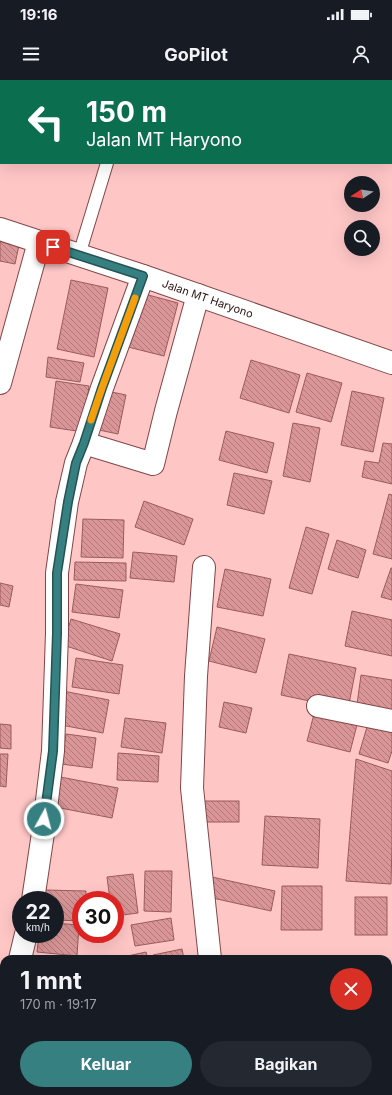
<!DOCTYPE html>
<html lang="id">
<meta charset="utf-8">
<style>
:root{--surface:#171b24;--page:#242831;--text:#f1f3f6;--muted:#9ea1a6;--accent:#378082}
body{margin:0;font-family:Inter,sans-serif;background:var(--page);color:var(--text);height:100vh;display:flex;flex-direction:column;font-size:15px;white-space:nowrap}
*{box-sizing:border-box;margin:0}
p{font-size:13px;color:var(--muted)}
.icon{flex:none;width:22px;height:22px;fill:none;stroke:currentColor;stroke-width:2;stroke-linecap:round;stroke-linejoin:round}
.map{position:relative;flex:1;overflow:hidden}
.drawer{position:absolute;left:0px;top:875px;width:392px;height:140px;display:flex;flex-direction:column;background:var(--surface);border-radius:12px 12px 0 0;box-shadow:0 4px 16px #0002}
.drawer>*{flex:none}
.top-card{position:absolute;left:0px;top:0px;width:392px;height:84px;box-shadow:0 4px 16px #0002;background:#0b6e4f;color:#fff;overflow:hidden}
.needle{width:26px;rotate:258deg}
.buttons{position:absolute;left:344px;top:96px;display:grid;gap:8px}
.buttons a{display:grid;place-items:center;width:36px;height:36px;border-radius:50%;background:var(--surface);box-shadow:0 4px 16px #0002;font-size:20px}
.speed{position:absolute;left:12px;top:811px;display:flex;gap:8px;font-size:20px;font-weight:700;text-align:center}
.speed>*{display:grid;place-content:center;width:52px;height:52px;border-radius:50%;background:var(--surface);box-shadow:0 4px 16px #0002;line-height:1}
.speed small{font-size:10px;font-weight:400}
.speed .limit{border:6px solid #d22;background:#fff;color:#111}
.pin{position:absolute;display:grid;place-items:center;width:34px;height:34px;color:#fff;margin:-17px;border-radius:8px;box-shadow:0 2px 6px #0006}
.me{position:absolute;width:44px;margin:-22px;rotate:7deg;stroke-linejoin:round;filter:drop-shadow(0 0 3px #0008)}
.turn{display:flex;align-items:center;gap:14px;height:84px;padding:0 20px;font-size:18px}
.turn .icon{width:52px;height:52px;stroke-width:2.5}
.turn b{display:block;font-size:28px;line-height:34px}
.round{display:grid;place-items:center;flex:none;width:42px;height:42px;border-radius:21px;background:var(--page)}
.overview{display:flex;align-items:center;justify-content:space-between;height:68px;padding:0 20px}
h1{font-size:24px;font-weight:700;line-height:30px}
.button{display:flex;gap:8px;margin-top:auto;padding:8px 20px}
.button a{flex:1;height:46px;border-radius:24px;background:var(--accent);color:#fff;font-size:16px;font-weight:700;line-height:46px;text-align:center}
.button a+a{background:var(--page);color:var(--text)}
.status{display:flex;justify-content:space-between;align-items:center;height:28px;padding:0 20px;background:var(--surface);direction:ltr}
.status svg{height:11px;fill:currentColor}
header{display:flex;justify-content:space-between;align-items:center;height:52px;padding:0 20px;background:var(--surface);font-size:18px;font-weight:700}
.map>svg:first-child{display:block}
.building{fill:url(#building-back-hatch);stroke:#9a5b5d}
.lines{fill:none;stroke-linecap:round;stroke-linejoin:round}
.lane-casing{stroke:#824649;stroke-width:14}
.street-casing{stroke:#824649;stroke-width:24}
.secondary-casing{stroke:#824649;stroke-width:24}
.lane{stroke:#fff;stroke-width:12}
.street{stroke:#fff;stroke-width:22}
.secondary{stroke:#fff;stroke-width:22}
.route-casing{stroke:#245354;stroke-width:10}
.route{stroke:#378082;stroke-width:7}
.slow{stroke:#f59e0b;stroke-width:7}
.labels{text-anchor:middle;stroke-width:3;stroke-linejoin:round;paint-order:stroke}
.street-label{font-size:11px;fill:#2a1112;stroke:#fdf5f5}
</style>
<div class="status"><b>19:16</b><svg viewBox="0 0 49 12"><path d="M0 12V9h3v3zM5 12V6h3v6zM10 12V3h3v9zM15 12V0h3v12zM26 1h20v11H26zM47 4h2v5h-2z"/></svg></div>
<header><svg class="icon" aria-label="menu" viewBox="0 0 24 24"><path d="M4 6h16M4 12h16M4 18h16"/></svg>GoPilot<svg class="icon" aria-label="person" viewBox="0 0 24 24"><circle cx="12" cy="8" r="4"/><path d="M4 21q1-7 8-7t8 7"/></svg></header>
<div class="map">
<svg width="392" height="1015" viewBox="0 0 392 1015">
<defs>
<pattern id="building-back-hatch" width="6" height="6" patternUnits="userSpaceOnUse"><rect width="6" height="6" fill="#da9697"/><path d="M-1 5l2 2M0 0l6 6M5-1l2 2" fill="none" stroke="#b1797a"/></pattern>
</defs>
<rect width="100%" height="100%" fill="#ffc6c6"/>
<!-- building -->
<g class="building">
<path d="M 0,161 L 19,165 L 15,184 L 0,181 Z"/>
<path d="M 71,200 L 108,208 L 94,277 L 57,269 Z"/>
<path d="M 141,213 L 178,223 L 164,276 L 128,267 Z"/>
<path d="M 48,277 L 84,283 L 80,302 L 46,297 Z"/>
<path d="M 251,280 L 300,295 L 289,333 L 240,318 Z"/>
<path d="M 307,293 L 342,303 L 331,342 L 296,332 Z"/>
<path d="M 56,301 L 89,306 L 83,352 L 50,347 Z"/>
<path d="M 107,311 L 126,315 L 118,354 L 99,350 Z"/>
<path d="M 352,311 L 384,318 L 373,372 L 341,365 Z"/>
<path d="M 293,343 L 320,348 L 310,402 L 283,396 Z"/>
<path d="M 226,351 L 274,363 L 267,393 L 219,380 Z"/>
<path d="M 383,363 L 392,364 L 392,404 L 362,397 L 365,381 L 379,383 Z"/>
<path d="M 234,393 L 272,401 L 264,434 L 227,425 Z"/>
<path d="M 389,414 L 392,415 L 392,479 L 373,474 Z"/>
<path d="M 144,421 L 193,439 L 184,465 L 135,447 Z"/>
<path d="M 83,439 L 124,440 L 123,478 L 81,477 Z"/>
<path d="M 306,447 L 329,454 L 312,514 L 289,508 Z"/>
<path d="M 337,460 L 366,470 L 358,498 L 328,489 Z"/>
<path d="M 133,472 L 177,476 L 174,502 L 130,498 Z"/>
<path d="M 75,482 L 126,483 L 126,501 L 74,500 Z"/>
<path d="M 391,488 L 392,488 L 392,520 L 381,517 Z"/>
<path d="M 225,489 L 271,499 L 263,536 L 217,527 Z"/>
<path d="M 0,503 L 13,506 L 9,527 L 0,525 Z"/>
<path d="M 76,504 L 123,510 L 119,538 L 72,532 Z"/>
<path d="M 352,531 L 392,540 L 392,576 L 345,566 Z"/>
<path d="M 71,539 L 120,554 L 112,581 L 63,565 Z"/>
<path d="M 217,547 L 265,559 L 256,593 L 209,581 Z"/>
<path d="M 289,574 L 356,588 L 348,629 L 281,615 Z"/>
<path d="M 76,578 L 123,585 L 119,614 L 72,607 Z"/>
<path d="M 361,595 L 392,600 L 392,638 L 356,632 Z"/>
<path d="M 63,611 L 109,620 L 103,653 L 56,644 Z"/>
<path d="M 224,622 L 252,628 L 246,653 L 219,647 Z"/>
<path d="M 315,630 L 358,641 L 350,672 L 307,661 Z"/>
<path d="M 125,638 L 166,643 L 162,673 L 121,667 Z"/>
<path d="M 369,640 L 392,647 L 392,671 L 388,683 L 359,674 Z"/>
<path d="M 0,644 L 11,645 L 11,669 L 0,668 Z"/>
<path d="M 66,654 L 96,658 L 92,688 L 61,684 Z"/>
<path d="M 118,673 L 159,676 L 158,702 L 117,700 Z"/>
<path d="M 0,674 L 8,674 L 6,707 L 0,706 Z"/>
<path d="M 356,679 L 392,691 L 392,763 L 391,804 L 346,801 Z"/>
<path d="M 55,696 L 118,708 L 112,738 L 50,726 Z"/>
<rect x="200" y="721" width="39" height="21"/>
<path d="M 265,736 L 320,739 L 318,788 L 262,785 Z"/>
<path d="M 145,791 L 172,791 L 171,832 L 144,831 Z"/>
<path d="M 133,794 L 138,833 L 115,836 L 115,820 L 110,820 L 107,797 Z"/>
<path d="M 212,797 L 275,811 L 271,831 L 208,817 Z"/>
<path d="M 282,806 L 322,806 L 322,850 L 281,850 Z"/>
<path d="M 44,810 L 86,811 L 86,820 L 81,820 L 81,841 L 55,840 L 55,820 L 43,820 Z"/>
<rect x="355" y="817" width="32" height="38"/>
<path d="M 171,838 L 174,860 L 135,866 L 131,845 Z"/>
<path d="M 55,843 L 79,845 L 77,876 L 37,872 L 39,854 L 55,854 Z"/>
<path d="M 182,869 L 184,879 L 154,879 L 153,875 Z"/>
<path d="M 146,872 L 148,879 L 114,879 Z"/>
<path d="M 392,934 L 392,965 L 388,965 L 388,935 Z"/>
<rect x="388" y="974" width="4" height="30"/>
<path d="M 86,1011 L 86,1015 L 70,1015 L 70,1014 Z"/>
<path d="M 114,1011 L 156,1011 L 157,1015 L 115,1015 Z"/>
<path d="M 289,1011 L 360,1011 L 361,1015 L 289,1015 Z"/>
</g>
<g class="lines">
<defs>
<path id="lane" d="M 79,175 L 107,83"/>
<g id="street">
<path d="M 0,34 L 1,33"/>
<path d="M 0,303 L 39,162"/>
<path d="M 84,363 L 153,384 L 166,331 L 198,215"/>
<path d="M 204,487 L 196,596 L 192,708 L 210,879"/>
<path d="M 318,626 L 392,641"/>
<path d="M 33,820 L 43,753 L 53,671 L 57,553 L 57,493 L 67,422 L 76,383 L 84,363 L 102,308 L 143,196"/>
<path d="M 20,879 L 26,854"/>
<path d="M 388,931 L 392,931"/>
<path d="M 12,1011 L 12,1015"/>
<path d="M 46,1015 L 54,1011"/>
</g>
<g id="secondary">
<path id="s1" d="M 0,149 L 143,196 L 392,283"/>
</g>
</defs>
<!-- lane casing -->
<use href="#lane" class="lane-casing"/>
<!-- street casing -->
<use href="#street" class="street-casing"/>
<!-- secondary casing -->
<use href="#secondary" class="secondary-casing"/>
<!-- lane -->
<use href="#lane" class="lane"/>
<!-- street -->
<use href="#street" class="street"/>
<!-- secondary -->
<use href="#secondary" class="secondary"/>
</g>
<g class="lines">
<defs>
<path id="route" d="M 44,739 L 53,671 L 57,553 L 57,493 L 68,422 L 76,383 L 84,363 L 102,308 L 143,196 L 53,167"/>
</defs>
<!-- route casing -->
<use href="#route" class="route-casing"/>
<!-- route -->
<use href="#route" class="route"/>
<!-- slow -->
<path class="slow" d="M 91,340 L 102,308 L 135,218"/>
</g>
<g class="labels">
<!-- street labels -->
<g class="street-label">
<text dy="4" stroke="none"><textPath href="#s1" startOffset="219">Jalan MT Haryono</textPath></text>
</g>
</g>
</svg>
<div class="buttons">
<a><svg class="needle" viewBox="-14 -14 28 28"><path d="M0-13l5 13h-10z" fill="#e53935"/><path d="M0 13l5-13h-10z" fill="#9ea1a6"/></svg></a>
<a><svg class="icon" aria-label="search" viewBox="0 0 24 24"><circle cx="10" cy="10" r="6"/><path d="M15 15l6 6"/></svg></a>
</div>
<div class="speed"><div>22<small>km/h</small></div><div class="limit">30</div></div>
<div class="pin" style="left:53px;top:167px;background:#d93025"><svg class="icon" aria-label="arrive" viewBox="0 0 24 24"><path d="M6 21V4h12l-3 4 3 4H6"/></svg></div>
<svg class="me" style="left:44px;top:739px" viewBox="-20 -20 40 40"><circle r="17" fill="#378082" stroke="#fff" stroke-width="3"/><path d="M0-11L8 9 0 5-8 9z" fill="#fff"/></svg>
<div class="top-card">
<div class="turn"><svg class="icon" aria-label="left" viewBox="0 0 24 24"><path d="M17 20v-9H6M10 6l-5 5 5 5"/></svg><div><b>150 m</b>Jalan MT Haryono</div></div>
</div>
<section class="drawer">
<div class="overview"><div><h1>1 mnt</h1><p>170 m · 19:17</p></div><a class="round" style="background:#d93025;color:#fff"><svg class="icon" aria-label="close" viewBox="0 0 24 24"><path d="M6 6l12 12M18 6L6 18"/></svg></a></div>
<div class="button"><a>Keluar</a><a>Bagikan</a></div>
</section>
</div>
